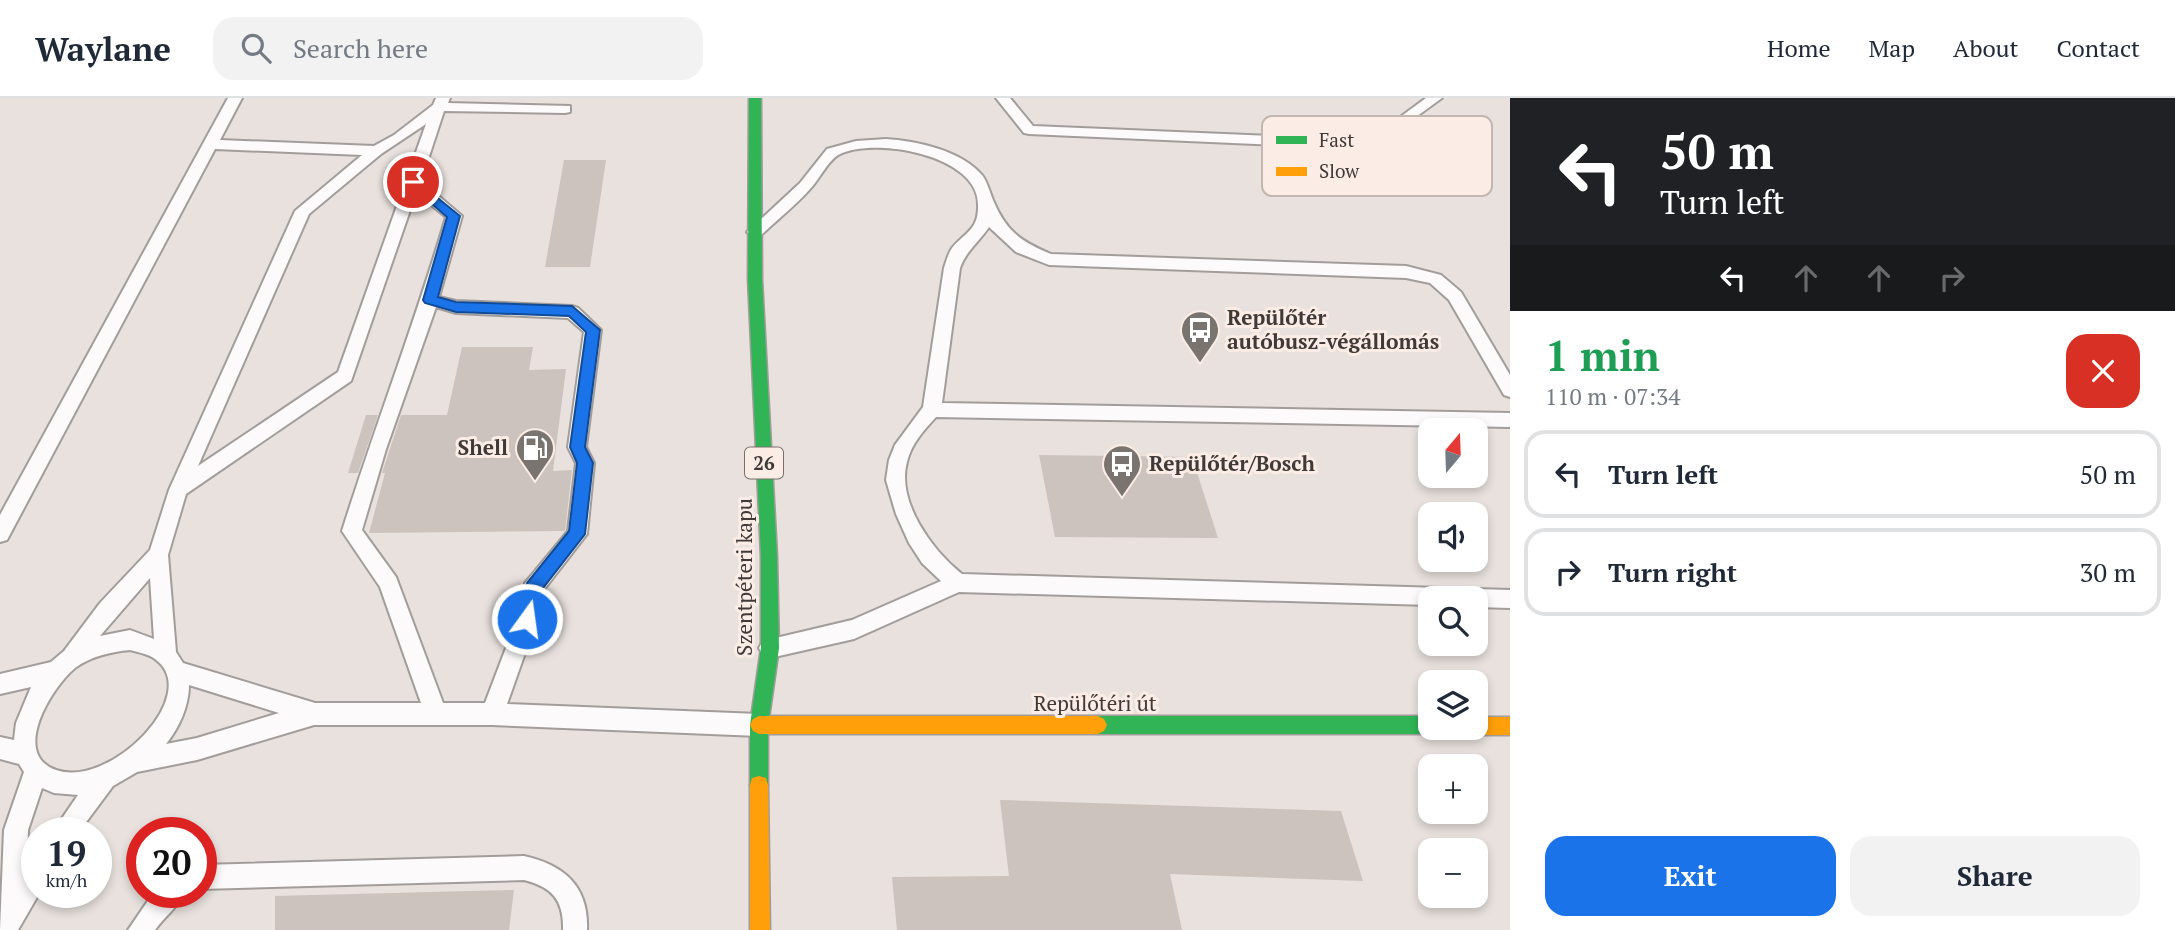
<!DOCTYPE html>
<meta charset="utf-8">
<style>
:root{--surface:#fff;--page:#f2f2f3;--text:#1f2937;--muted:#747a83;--line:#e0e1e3;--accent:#1a73e8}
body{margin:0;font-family:"PT Serif",serif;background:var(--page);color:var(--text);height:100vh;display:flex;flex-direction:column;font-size:26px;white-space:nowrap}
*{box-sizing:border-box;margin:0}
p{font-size:23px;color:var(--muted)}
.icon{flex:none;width:38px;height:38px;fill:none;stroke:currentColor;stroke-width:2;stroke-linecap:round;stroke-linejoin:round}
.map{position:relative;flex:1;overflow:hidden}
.sheet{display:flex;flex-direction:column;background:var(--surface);width:665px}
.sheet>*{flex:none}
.banner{background:#202124;color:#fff;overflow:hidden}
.needle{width:46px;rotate:19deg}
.buttons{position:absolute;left:1418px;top:320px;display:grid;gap:14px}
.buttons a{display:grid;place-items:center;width:70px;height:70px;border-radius:14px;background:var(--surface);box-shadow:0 4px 10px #0003;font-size:35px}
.speed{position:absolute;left:21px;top:719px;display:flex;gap:14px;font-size:35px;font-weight:700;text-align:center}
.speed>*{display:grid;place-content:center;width:91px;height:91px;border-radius:50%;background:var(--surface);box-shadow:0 4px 10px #0003;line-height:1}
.speed small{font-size:18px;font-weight:400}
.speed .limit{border:10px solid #d22;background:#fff;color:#111}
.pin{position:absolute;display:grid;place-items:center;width:60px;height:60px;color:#fff;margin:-30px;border:4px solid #fff;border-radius:50%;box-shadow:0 2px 7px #0007}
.me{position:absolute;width:77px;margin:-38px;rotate:14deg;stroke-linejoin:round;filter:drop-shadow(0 0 5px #0008)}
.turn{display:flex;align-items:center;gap:24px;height:147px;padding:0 35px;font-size:32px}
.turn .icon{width:91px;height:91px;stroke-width:2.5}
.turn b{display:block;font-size:49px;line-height:60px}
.lanes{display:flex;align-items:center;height:66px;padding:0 35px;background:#0003;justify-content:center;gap:35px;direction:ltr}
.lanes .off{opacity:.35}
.round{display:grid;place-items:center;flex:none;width:74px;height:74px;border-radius:21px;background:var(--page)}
.overview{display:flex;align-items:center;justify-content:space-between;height:119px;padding:0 35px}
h1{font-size:42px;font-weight:700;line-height:52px;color:#1e9e55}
.cta{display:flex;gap:14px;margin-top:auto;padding:14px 35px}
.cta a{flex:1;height:80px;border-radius:21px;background:var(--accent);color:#fff;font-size:28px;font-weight:700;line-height:80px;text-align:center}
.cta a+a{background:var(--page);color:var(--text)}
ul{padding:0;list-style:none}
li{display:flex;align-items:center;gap:21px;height:88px;margin:0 14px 10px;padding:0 21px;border:4px solid var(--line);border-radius:21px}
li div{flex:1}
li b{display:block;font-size:26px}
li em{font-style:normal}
header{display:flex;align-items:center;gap:42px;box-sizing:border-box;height:98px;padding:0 35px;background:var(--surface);border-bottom:2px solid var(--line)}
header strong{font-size:33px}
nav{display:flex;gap:38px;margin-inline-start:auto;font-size:24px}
.search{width:490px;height:63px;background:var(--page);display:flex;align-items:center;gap:18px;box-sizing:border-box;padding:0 24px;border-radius:21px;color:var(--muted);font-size:26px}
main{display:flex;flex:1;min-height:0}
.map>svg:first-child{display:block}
.building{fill:#ccc2be}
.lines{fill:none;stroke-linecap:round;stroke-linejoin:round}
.lane-casing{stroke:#a29d9a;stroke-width:4}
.fast-casing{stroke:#a29d9a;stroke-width:3}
.slow-casing{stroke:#a29d9a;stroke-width:3}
.lane{fill:#fcfafa;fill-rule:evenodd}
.fast{fill:#30b455;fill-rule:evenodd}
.slow{fill:#ff9f0a;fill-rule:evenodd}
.route{fill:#1a73e8;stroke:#114b97;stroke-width:2}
.labels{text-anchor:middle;stroke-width:6;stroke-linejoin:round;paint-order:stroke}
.shield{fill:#fbede6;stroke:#77706c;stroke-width:2}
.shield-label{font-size:19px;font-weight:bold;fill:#3f3a37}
.poi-label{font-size:21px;font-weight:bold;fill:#3f3a37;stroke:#fbede6;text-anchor:start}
.street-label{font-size:21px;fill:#3f3a37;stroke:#fbede6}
.key{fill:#fbede6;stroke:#c3b7b2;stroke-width:2}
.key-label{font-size:19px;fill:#3f3a37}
</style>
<header>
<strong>Waylane</strong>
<div class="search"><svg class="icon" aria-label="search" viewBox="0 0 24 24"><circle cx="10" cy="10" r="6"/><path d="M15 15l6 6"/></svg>Search here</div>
<nav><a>Home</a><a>Map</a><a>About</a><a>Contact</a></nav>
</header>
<main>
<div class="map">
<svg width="1510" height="832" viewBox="0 0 1510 832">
<rect width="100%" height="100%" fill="#e8e1de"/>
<!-- building -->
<g class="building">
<path d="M 564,62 L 606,62 L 590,169 L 545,169 Z"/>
<path d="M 462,249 L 533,249 L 529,272 L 566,271 L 553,373 L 572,372 L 565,433 L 369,435 L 385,375 L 382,375 L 401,317 L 447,317 Z"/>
<path d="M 366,317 L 378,317 L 358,375 L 348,375 Z"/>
<path d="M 1039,357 L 1192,359 L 1218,440 L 1055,439 Z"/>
<path d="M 1000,702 L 1341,713 L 1363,783 L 1170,776 L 1182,832 L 897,832 L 892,779 L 1009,778 Z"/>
<path d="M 514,792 L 509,832 L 275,832 L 275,798 Z"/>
</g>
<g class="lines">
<defs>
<g id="lane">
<path d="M 228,0 L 242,0 L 220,42 L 374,48 L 394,37 L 433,7 L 436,0 L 450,0 L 448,5 L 570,8 L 570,14 L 565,15 L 444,13 L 421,83 L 462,118 L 439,199 L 456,203 L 572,208 L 578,210 L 601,232 L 586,349 L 594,365 L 587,436 L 542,494 L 537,521 L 507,606 L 759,616 L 767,619 L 770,627 L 767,635 L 759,638 L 492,627 L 314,627 L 197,662 L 137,674 L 113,688 L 78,735 L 52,735 L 78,697 L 54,695 L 42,690 L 28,732 L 27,771 L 37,765 L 37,794 L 40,794 L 18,832 L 0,832 L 4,732 L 24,674 L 19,666 L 0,661 L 0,639 L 14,642 L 16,625 L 31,589 L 0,596 L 0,576 L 51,564 L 64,553 L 100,505 L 150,452 L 169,392 L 295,113 L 362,57 L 215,51 L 7,442 L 0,444 L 0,417 ZM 426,26 L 338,274 L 198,368 L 309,116 L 381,56 ZM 416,95 L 446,119 C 415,225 375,328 342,433 L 380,489 L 421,605 L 315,605 L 183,565 L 176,554 L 168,457 L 186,396 L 351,283 ZM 436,209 L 456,215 L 568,220 L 584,234 L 568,349 L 576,365 L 568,433 L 525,485 L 517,521 L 485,605 L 443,605 L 396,479 L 362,432 L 386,351 ZM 150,480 L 154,541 L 130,532 L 100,538 ZM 130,552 C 137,554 149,556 155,561 C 204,596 110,691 56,672 C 10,656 52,589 75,570 C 91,558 111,554 130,552 ZM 189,587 L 279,615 L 197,640 L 166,646 C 179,630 189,608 189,587 Z"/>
<path d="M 996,0 L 1010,0 L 1033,28 L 1369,42 L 1426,0 L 1442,0 L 1372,51 L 1029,36 L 1024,35 Z"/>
<path d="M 886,41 C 917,43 960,52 982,77 C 987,83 990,95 993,102 C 1006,133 1020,143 1051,156 L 1406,168 L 1441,177 L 1461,194 L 1510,277 L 1510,299 L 1504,297 L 1449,202 L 1430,185 L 1406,180 L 1049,167 L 1016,154 L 989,129 C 979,144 966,153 960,170 L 942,305 L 1510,315 L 1510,329 L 936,319 C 924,332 911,346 907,364 C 896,404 933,453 962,476 L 1510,492 L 1510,510 L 1475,509 L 1475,500 L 1430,500 L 1430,507 L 959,494 L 854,541 L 770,560 L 763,557 L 759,550 L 763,543 L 852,522 L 941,483 L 922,465 L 909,445 L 896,416 L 886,382 L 889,362 L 895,347 L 923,309 L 944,170 C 946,164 948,156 952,150 C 966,133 979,132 978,106 C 978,57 874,38 838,57 C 828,63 819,81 811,90 C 796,107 777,122 760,138 L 755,139 L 747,134 L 800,85 L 827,51 L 856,43 Z"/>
<path d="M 524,758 C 564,767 589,788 587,832 L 563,832 C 564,802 552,789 524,782 L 201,791 L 201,767 Z"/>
<path d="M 154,794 L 185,794 C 179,808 164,819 155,832 L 128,832 Z"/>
</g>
<g id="fast">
<path d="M 749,0 L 761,0 L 762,181 L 777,458 L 779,550 L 768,627 L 768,687 L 766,694 L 759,696 L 752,694 L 750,687 L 750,627 L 761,550 L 761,458 L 748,181 Z"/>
<path d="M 1098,618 L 1430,618 L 1430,630 L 1438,630 L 1430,636 L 1098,636 L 1092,633 L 1089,627 L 1092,621 Z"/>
</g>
<g id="slow">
<path d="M 759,618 L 1098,618 L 1104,621 L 1107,627 L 1104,633 L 1098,636 L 759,636 L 753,633 L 750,627 L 753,621 Z"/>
<path d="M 1475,619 L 1510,619 L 1510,637 L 1475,637 L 1469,634 L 1467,630 L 1475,630 Z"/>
<path d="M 759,678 L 766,680 L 768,687 L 770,832 L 750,832 L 750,687 L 752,680 Z"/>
</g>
</defs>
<!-- lane casing -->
<use href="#lane" class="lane-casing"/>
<!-- fast casing -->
<use href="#fast" class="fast-casing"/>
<!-- slow casing -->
<use href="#slow" class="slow-casing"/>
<!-- lane -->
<use href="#lane" class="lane"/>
<!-- fast -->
<use href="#fast" class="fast"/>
<!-- slow -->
<use href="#slow" class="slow"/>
</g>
<!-- route -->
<path class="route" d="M 413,80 L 460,118 L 438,199 L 456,204 L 572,208 L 600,232 L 585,349 L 593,365 L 585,436 L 540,494 L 533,526 L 527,529 L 521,526 L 518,521 L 527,485 L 569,433 L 577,365 L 570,349 L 586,234 L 569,218 L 456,214 L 425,205 L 423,202 L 447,119 L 409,86 L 409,81 Z"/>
<!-- icons -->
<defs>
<symbol id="bus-pin" viewBox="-11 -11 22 30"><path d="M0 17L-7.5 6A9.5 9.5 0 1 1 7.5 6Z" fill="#7a7471" stroke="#fbede6"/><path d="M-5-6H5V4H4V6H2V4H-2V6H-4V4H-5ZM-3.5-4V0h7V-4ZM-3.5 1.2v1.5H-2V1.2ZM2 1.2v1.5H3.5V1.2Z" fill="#fff"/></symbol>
<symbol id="fuel-pin" viewBox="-11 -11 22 30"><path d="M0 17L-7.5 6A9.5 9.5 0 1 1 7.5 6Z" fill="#7a7471" stroke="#fbede6"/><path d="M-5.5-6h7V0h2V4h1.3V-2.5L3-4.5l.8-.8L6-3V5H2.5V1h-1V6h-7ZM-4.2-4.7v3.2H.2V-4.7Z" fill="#fff"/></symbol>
</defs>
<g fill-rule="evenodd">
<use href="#bus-pin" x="1178" y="210" width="44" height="60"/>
<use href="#fuel-pin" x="513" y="328" width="44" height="60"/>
<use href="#bus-pin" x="1100" y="344" width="44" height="60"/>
</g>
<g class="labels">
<!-- shield labels -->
<rect class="shield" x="745" y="349.5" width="38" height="31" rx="5"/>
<g class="shield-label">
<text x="764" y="372">26</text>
</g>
<!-- poi labels -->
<g class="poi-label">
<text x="1227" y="227">Repülőtér<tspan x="1227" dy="24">autóbusz-végállomás</tspan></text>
<text x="508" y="357" text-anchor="end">Shell</text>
<text x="1149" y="373">Repülőtér/Bosch</text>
</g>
<!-- street labels -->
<g class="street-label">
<text transform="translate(745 479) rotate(-90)" y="7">Szentpéteri kapu</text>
<text x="1095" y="613">Repülőtéri út</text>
</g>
</g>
<!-- legend -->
<rect x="1262" y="18" width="230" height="80" rx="10" class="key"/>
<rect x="1276" y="38" width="31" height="8" fill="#30b455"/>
<rect x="1276" y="69" width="31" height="9" fill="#ff9f0a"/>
<g class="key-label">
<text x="1319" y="49">Fast</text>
<text x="1319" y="80">Slow</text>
</g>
</svg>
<div class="buttons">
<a><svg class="needle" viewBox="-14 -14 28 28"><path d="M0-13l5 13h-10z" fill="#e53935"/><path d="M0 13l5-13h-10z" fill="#747a83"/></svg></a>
<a><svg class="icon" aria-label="sound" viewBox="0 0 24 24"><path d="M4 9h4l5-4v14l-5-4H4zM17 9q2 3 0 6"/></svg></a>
<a><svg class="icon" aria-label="search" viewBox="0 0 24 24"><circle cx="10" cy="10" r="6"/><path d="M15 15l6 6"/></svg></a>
<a><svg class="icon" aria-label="layers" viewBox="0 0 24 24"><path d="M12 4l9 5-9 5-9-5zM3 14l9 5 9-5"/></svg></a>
<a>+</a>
<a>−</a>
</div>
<div class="speed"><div>19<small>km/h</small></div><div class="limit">20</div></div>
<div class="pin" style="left:413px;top:84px;background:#d93025"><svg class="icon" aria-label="arrive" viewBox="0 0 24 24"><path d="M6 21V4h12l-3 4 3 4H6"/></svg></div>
<svg class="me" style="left:527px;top:521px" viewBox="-20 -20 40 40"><circle r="17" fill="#1a73e8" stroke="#fff" stroke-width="3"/><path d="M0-11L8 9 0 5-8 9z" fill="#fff"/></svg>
</div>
<section class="sheet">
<div class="banner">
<div class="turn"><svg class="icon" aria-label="left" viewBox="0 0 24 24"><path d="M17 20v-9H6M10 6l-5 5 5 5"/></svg><div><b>50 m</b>Turn left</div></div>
<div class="lanes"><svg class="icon" aria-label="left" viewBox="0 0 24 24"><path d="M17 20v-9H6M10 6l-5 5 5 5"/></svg><svg class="icon off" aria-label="ahead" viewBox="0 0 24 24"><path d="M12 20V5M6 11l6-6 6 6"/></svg><svg class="icon off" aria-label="ahead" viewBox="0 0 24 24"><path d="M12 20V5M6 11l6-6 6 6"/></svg><svg class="icon off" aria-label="right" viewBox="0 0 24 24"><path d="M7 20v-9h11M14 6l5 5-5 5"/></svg></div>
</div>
<div class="overview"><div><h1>1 min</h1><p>110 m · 07:34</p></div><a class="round" style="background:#d93025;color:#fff"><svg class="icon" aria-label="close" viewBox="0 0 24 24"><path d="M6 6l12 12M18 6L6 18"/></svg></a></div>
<ul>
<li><svg class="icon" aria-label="left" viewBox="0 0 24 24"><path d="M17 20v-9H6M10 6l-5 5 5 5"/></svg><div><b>Turn left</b></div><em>50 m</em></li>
<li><svg class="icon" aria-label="right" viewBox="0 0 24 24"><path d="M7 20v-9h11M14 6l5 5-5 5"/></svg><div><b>Turn right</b></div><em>30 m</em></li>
</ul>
<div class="cta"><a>Exit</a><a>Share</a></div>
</section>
</main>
